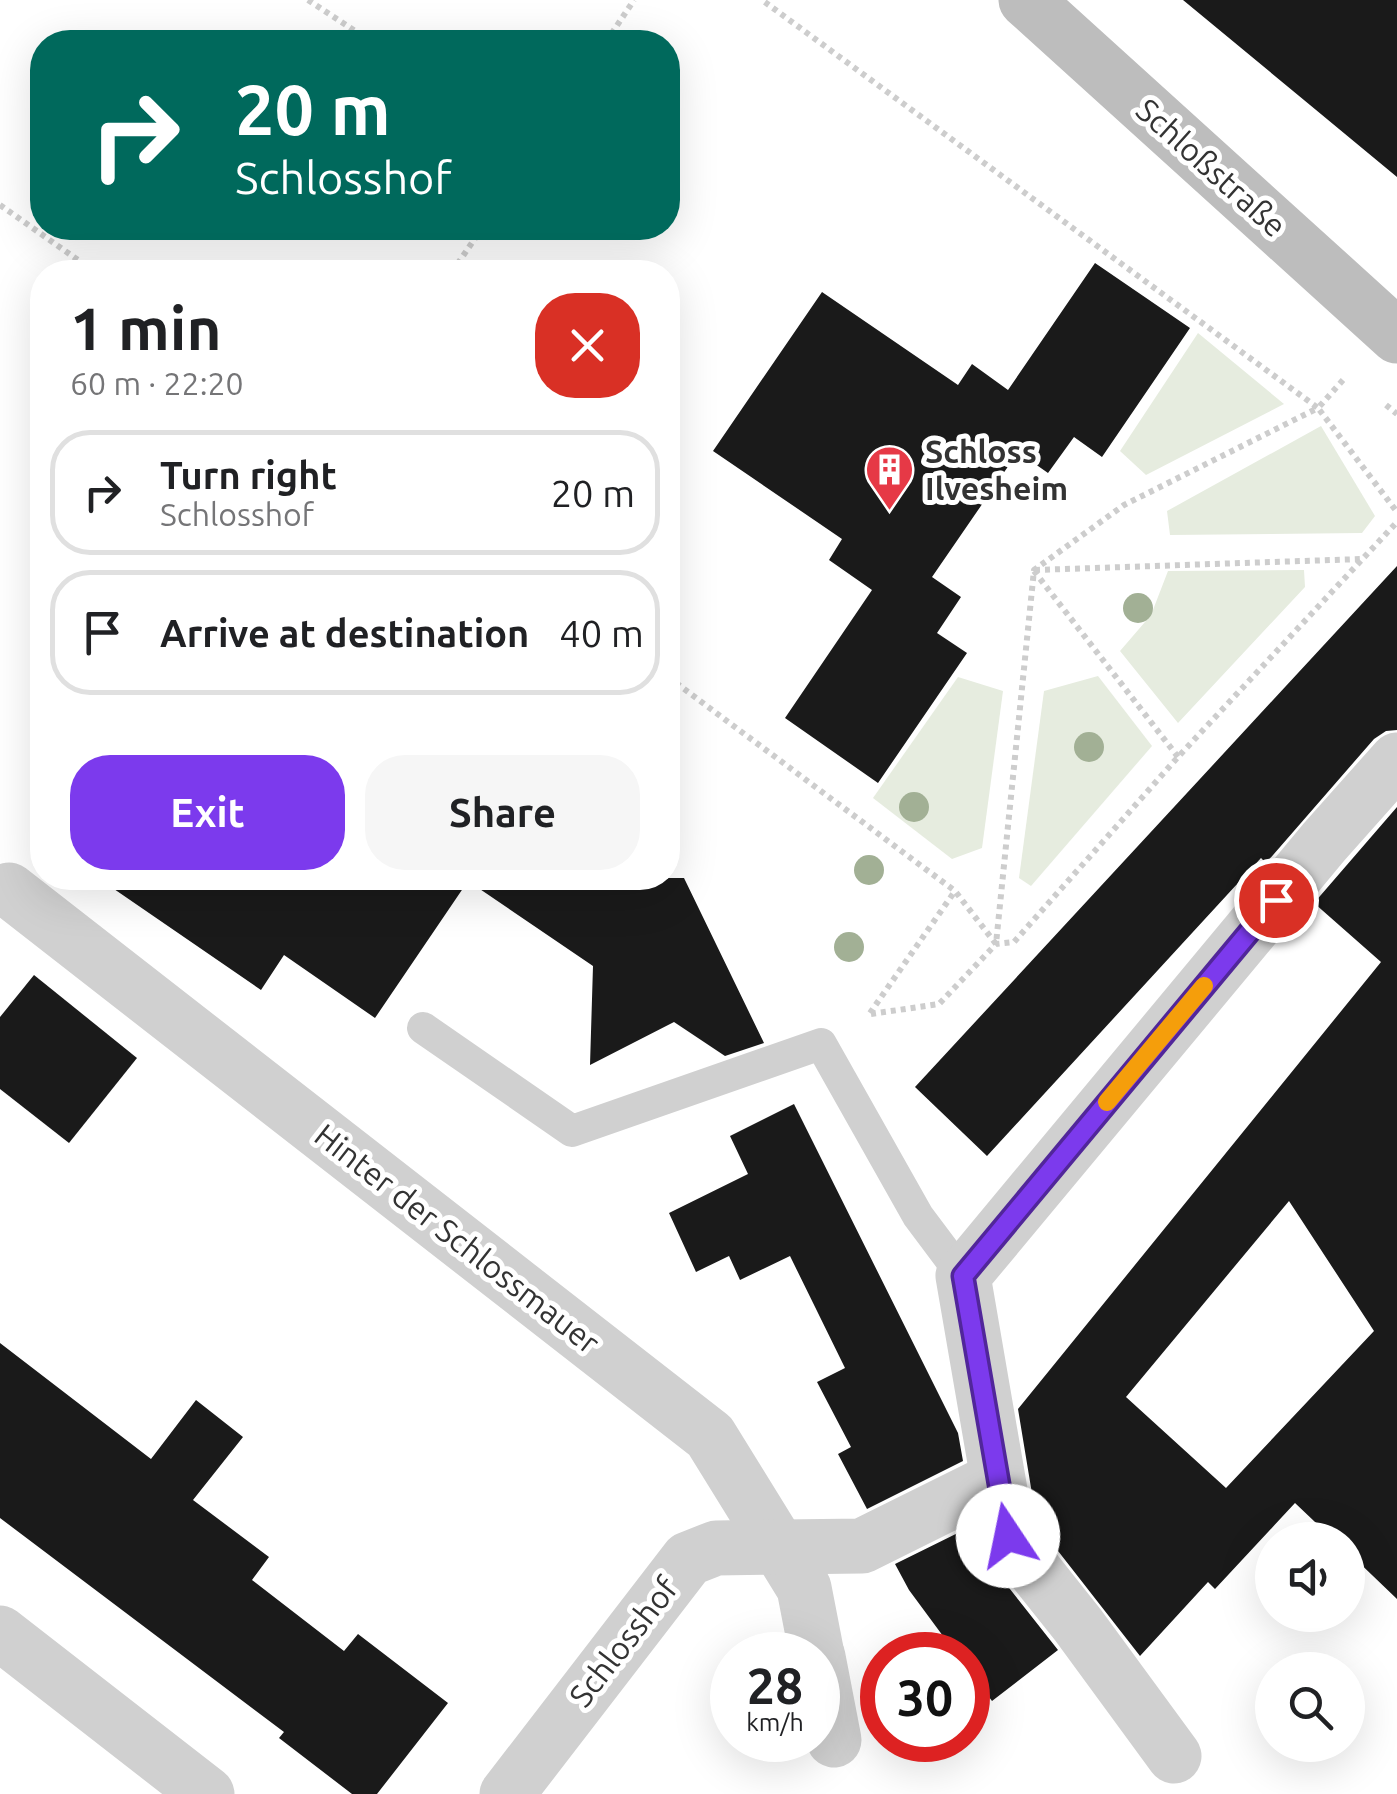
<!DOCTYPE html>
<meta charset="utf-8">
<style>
:root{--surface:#fff;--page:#f6f6f6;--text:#202124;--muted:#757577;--line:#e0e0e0;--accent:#7c3aed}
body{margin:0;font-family:Ubuntu,sans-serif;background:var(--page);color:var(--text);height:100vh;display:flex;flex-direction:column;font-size:38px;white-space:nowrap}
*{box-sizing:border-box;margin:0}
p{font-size:32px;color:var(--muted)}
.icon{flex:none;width:55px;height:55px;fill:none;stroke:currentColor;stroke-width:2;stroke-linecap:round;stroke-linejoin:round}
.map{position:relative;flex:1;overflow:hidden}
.drawer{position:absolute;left:30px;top:260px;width:650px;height:630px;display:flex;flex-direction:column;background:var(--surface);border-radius:40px;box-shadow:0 10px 40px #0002}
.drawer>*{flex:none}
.banner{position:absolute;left:30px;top:30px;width:650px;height:210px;border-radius:40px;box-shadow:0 10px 40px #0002;background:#00695c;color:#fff;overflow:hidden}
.fabs{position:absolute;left:1255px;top:1522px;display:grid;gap:20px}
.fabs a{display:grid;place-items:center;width:110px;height:110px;border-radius:50%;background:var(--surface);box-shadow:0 10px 40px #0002;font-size:50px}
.speed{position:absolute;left:710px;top:1632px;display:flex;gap:20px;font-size:50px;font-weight:700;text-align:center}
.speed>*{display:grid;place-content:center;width:130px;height:130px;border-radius:50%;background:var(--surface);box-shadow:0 10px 40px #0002;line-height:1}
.speed small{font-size:25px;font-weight:400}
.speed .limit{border:15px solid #d22;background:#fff;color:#111}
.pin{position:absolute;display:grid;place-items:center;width:85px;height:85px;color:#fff;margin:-42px;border:5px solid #fff;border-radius:50%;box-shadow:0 2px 10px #0007}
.me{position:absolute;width:110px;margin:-55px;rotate:349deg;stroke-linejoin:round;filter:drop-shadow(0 0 8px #0008)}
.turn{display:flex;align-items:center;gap:35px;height:210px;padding:0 40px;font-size:45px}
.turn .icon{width:130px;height:130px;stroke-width:2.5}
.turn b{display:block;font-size:70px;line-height:85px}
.round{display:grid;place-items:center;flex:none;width:105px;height:105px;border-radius:40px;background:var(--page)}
.overview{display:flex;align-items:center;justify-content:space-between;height:170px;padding:0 40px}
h1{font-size:60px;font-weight:700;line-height:75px}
.button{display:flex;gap:20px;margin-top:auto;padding:20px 40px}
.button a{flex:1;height:115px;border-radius:40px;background:var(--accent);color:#fff;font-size:40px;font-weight:700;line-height:115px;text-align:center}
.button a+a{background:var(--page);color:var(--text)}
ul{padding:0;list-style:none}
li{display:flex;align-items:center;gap:30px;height:125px;margin:0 20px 15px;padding:0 20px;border:5px solid var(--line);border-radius:40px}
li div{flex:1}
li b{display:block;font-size:38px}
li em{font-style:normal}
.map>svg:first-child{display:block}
.green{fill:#e6ecdf}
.building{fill:#1a1a1a;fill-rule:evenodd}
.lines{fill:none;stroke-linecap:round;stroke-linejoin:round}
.path{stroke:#cdcdcd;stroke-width:6;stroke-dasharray:5 5;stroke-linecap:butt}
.lane{stroke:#d0d0d0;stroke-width:32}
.street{stroke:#d0d0d0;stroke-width:55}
.secondary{stroke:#bdbdbd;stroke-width:55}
.tree{fill:#a2b095}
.route-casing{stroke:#51269a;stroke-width:25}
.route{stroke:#7c3aed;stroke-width:18}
.slow{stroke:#f59e0b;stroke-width:18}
.labels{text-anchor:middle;stroke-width:10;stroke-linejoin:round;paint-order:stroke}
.street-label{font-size:32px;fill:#333;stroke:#fff}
.poi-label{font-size:32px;font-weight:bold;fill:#333;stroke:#fff;text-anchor:start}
</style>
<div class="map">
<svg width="1397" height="1794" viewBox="0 0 1397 1794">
<rect width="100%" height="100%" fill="#fff"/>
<!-- green -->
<g class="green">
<path d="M 1198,333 L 1284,404 L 1146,475 L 1120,451 Z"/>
<path d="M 1321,426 L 1375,516 L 1362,533 L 1170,535 L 1167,511 Z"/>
<path d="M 1304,570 L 1305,587 L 1178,723 L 1120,651 L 1151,615 L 1168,571 Z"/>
<path d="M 1098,676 L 1152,746 L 1031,886 L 1019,878 L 1044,691 Z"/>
<path d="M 958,677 L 1003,691 L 982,848 L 952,859 L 873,798 Z"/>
</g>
<!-- building -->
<g class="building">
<path d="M 1183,0 L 1397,0 L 1397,177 L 1310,105 Z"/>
<path d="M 1095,263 L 1190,328 L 1102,457 L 1074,437 L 1048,473 L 1018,452 L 932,577 L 961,597 L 937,633 L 967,653 L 878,783 L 785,718 L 872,590 L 829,560 L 842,539 L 713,451 L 822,292 L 958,385 L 972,364 L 1008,390 Z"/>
<path d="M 1397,566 L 1397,730 L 1386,731 L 1374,739 L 1266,863 L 1261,858 L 987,1156 L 915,1087 Z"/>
<path d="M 1397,807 L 1397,1599 L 1348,1552 L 1348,1540 L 1334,1540 L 1295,1503 L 1215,1589 L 1208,1582 L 1140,1656 L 1037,1524 L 1018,1409 L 1381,962 L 1314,903 ZM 1289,1201 L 1374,1331 L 1226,1488 L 1126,1397 Z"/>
<path d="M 98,878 L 684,878 L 764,1043 L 725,1056 L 674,1022 L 590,1065 L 593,966 L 468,881 L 375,1018 L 284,955 L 261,990 Z"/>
<path d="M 34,975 L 137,1058 L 69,1143 L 0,1089 L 0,1017 Z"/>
<path d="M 794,1104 L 958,1433 L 963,1461 L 867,1509 L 838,1454 L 851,1447 L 817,1382 L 845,1368 L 790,1256 L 740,1280 L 729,1256 L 696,1272 L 669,1213 L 748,1174 L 730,1136 Z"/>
<path d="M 0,1343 L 151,1459 L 196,1400 L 243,1437 L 193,1500 L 269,1557 L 252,1580 L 344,1651 L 358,1634 L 448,1703 L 377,1794 L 352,1794 L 279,1738 L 284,1732 L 0,1518 Z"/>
<path d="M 974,1525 L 984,1556 L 1058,1650 L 992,1701 L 968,1669 L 968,1655 L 957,1655 L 909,1590 L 895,1564 Z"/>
</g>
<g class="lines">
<!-- path -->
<g class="path">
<path d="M 308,0 L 372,42"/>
<path d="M 606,42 L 634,0"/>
<path d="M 0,205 L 95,272"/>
<path d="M 452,272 L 482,228"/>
<path d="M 1343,380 L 1318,408 L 1397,512"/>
<path d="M 1386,405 L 1397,414"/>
<path d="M 1035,570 L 1362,559"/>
<path d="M 1034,571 L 1178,757"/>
<path d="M 668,677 L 955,891 L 996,944 L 1034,570 L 1124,505 L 1318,408 L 762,0"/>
<path d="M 870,1013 L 955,891"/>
<path d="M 871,1014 L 939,1004 L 996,944 L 1014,942 L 1178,757 L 1397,522"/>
</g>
<!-- lane -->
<path class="lane" d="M 423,1028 L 572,1131 L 821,1044 L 918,1216 L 963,1276"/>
<!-- street -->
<g class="street">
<path d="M 9,890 L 710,1436 L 804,1588 L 817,1655"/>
<path d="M 0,1633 L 207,1794"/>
<path d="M 818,1657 L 834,1740"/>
<path d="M 1174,1756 L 1078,1625 L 1008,1537 L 963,1276 L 1324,842 L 1397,760"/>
<path d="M 507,1794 L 688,1559 L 716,1548 L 862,1546 L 997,1479"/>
</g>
<!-- secondary -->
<path class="secondary" d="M 1026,0 L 1397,336"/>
</g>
<!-- trees -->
<g class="tree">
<circle cx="1138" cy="608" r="15"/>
<circle cx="1089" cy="747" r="15"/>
<circle cx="914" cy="807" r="15"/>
<circle cx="869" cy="870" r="15"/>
<circle cx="849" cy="947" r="15"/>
</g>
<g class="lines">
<defs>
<path id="route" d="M 1008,1536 L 963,1276 L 1276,900"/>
</defs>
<!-- route casing -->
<use href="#route" class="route-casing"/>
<!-- route -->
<use href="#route" class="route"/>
<!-- slow -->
<path class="slow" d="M 1107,1102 L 1204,986"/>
</g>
<!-- icons -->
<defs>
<symbol id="building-pin" viewBox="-11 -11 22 30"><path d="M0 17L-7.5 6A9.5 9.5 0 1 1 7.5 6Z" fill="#e63946" stroke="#fff"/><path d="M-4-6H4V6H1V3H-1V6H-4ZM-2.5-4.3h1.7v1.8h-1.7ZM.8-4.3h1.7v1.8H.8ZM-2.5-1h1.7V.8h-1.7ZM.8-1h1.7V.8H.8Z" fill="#fff"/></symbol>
</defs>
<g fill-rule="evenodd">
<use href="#building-pin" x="862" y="442" width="55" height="75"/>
</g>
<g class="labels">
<!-- street labels -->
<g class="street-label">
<text transform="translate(1211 168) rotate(42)" y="11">Schloßstraße</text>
<text transform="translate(457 1239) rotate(38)" y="11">Hinter der Schlossmauer</text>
<text transform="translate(624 1642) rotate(-52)" y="11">Schlosshof</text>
</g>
<!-- poi labels -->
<g class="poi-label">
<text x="925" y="463">Schloss<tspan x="925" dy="37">Ilvesheim</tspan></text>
</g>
</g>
</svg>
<div class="fabs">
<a><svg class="icon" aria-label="sound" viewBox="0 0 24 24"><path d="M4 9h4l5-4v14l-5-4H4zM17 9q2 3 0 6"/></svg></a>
<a><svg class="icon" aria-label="search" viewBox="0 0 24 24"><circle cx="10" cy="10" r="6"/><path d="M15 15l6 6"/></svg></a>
</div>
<div class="speed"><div>28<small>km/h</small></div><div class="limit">30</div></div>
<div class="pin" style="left:1276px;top:900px;background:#d93025"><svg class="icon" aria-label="arrive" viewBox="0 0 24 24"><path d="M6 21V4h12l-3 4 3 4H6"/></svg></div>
<svg class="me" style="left:1008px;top:1536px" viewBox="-20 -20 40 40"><circle r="19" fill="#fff"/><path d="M0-13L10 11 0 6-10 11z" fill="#7c3aed"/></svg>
<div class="banner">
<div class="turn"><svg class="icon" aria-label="right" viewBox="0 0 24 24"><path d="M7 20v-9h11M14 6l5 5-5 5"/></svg><div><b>20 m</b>Schlosshof</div></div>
</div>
<section class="drawer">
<div class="overview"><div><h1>1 min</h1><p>60 m · 22:20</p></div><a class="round" style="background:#d93025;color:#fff"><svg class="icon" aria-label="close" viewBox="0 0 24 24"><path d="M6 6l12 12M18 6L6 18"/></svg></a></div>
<ul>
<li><svg class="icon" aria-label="right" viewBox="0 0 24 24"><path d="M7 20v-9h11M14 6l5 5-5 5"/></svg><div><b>Turn right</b><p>Schlosshof</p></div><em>20 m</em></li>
<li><svg class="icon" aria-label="arrive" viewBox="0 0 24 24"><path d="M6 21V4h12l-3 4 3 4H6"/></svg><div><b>Arrive at destination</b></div><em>40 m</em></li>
</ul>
<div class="button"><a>Exit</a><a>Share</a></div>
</section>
</div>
